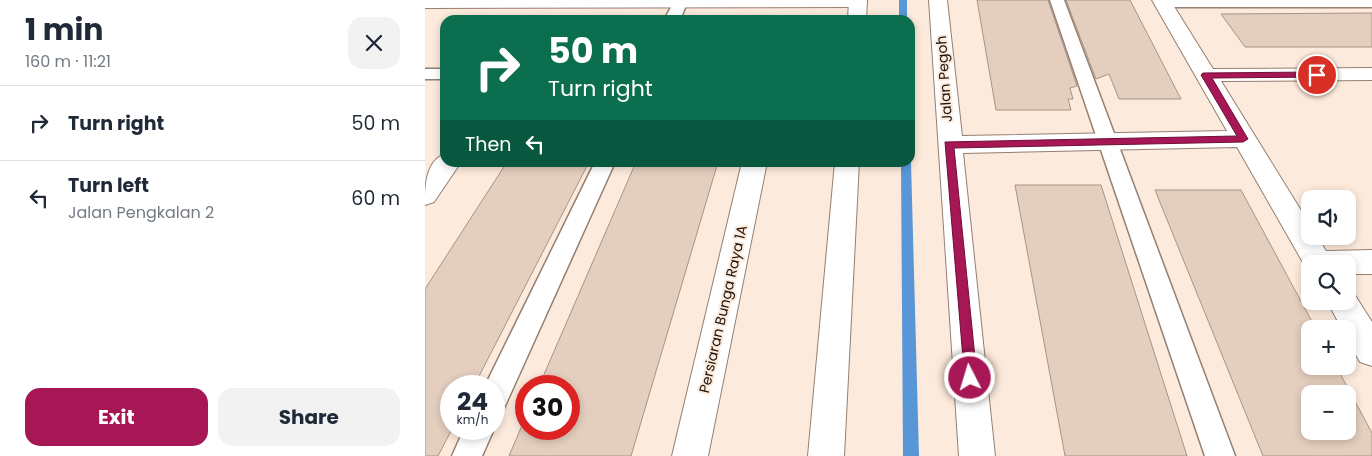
<!DOCTYPE html>
<meta charset="utf-8">
<style>
:root{--surface:#fff;--page:#f2f2f3;--text:#1f2937;--muted:#747a83;--line:#e0e1e3;--accent:#a71755}
body{margin:0;font-family:Poppins,sans-serif;background:var(--page);color:var(--text);height:100vh;display:flex;flex-direction:column;font-size:19px;white-space:nowrap}
*{box-sizing:border-box;margin:0}
p{font-size:16px;color:var(--muted)}
.icon{flex:none;width:28px;height:28px;fill:none;stroke:currentColor;stroke-width:2;stroke-linecap:round;stroke-linejoin:round}
.map{position:relative;flex:1;overflow:hidden}
.details{display:flex;flex-direction:column;background:var(--surface);width:425px}
.details>*{flex:none}
.hud{position:absolute;left:15px;top:15px;width:475px;height:152px;border-radius:15px;box-shadow:0 2px 8px #0003;background:#0b6e4f;color:#fff;overflow:hidden}
.controls{position:absolute;left:876px;top:190px;display:grid;gap:10px}
.controls a{display:grid;place-items:center;width:55px;height:55px;border-radius:10px;background:var(--surface);box-shadow:0 2px 8px #0003;font-size:25px}
.speed{position:absolute;left:15px;top:375px;display:flex;gap:10px;font-size:25px;font-weight:700;text-align:center}
.speed>*{display:grid;place-content:center;width:65px;height:65px;border-radius:50%;background:var(--surface);box-shadow:0 2px 8px #0003;line-height:1}
.speed small{font-size:12px;font-weight:400}
.speed .limit{border:8px solid #d22;background:#fff;color:#111}
.pin{position:absolute;display:grid;place-items:center;width:42px;height:42px;color:#fff;margin:-21px;border:2px solid #fff;border-radius:50%;box-shadow:0 1px 5px #0007}
.me{position:absolute;width:55px;margin:-28px;rotate:355deg;stroke-linejoin:round;filter:drop-shadow(0 0 4px #0008)}
.turn{display:flex;align-items:center;gap:18px;height:105px;padding:0 25px;font-size:22px}
.turn .icon{width:65px;height:65px;stroke-width:2.5}
.turn b{display:block;font-size:35px;line-height:42px}
.then{display:flex;align-items:center;height:48px;padding:0 25px;background:#0003;gap:10px;font-size:19px}
.round{display:grid;place-items:center;flex:none;width:52px;height:52px;border-radius:15px;background:var(--page)}
.headline{display:flex;align-items:center;justify-content:space-between;height:85px;padding:0 25px}
h1{font-size:30px;font-weight:700;line-height:38px}
.primary-button{display:flex;gap:10px;margin-top:auto;padding:10px 25px}
.primary-button a{flex:1;height:58px;border-radius:15px;background:var(--accent);color:#fff;font-size:20px;font-weight:700;line-height:58px;text-align:center}
.primary-button a+a{background:var(--page);color:var(--text)}
ul{padding:0;list-style:none}
li{display:flex;align-items:center;gap:15px;height:75px;padding:0 25px;border-top:1px solid var(--line)}
li div{flex:1}
li b{display:block;font-size:19px}
li em{font-style:normal}
main{display:flex;flex:1;min-height:0}
.map>svg:first-child{display:block}
.lines{fill:none;stroke-linecap:round;stroke-linejoin:round}
.stream{fill:#5896d8;fill-rule:evenodd}
.building{fill:#e4cebe;stroke:#a99384;fill-rule:evenodd}
.lane-casing{stroke:#947f70;stroke-width:3}
.street-casing{stroke:#947f70;stroke-width:2}
.secondary-casing{stroke:#947f70;stroke-width:2}
.lane{fill:#fff;fill-rule:evenodd}
.street{fill:#fff;fill-rule:evenodd}
.secondary{fill:#fff;fill-rule:evenodd}
.route{fill:#a71755;stroke:#6d0f37}
.labels{text-anchor:middle;stroke-width:4;stroke-linejoin:round;paint-order:stroke}
.street-label{font-size:14px;fill:#1b140e;stroke:#fceadc}
</style>
<main>
<section class="details">
<div class="headline"><div><h1>1 min</h1><p>160 m · 11:21</p></div><a class="round"><svg class="icon" aria-label="close" viewBox="0 0 24 24"><path d="M6 6l12 12M18 6L6 18"/></svg></a></div>
<ul>
<li><svg class="icon" aria-label="right" viewBox="0 0 24 24"><path d="M7 20v-9h11M14 6l5 5-5 5"/></svg><div><b>Turn right</b></div><em>50 m</em></li>
<li><svg class="icon" aria-label="left" viewBox="0 0 24 24"><path d="M17 20v-9H6M10 6l-5 5 5 5"/></svg><div><b>Turn left</b><p>Jalan Pengkalan 2</p></div><em>60 m</em></li>
</ul>
<div class="primary-button"><a>Exit</a><a>Share</a></div>
</section>
<div class="map">
<svg width="947" height="456" viewBox="0 0 947 456">
<rect width="100%" height="100%" fill="#fceadc"/>
<g class="lines">
<!-- stream -->
<g class="stream">
<rect x="474" y="0" width="8" height="20"/>
<path d="M 485,160 L 486,162 L 494,456 L 478,456 L 476,162 L 485,162 Z"/>
</g>
</g>
<!-- building -->
<g class="building">
<path d="M 552,0 L 623,0 L 652,86 L 645,88 L 648,99 L 643,99 L 646,110 L 571,110 Z"/>
<path d="M 641,0 L 705,0 L 756,99 L 694,99 L 684,74 L 671,79 Z"/>
<path d="M 947,13 L 947,47 L 820,47 L 796,14 Z"/>
<path d="M 82,162 L 164,162 L 49,386 L 26,386 L 27,429 L 13,456 L 0,456 L 0,289 Z"/>
<path d="M 211,162 L 293,162 L 206,456 L 84,456 L 101,416 L 101,429 L 144,429 L 144,386 L 114,386 Z"/>
<path d="M 590,185 L 676,185 L 762,456 L 640,456 Z"/>
<path d="M 730,190 L 816,190 L 891,329 L 885,329 L 885,366 L 911,366 L 947,433 L 947,456 L 838,456 ZM 885,394 L 922,394 L 922,431 L 885,431 Z"/>
</g>
<g class="lines">
<defs>
<g id="lane">
<path d="M 250,0 L 260,0 L 262,3 L 255,20 L 239,20 Z"/>
<path d="M 625,0 L 639,0 L 810,456 L 780,456 Z"/>
<path d="M 732,0 L 947,0 L 947,7 L 737,7 L 732,6 L 730,3 Z"/>
<rect x="0" y="69" width="20" height="10"/>
<path d="M 170,162 L 190,162 L 79,408 L 69,412 L 69,386 L 60,386 Z"/>
<path d="M 39,429 L 69,429 L 57,456 L 27,456 Z"/>
</g>
<g id="street">
<path d="M 0,0 L 441,0 L 442,2 L 439,6 L 433,7 L 0,8 Z"/>
<path d="M 504,0 L 522,0 L 537,136 L 802,131 L 727,0 L 745,0 L 788,69 L 947,68 L 947,80 L 796,81 L 885,225 L 885,236 L 892,236 L 901,251 L 947,250 L 947,274 L 922,274 L 922,264 L 885,264 L 884,273 L 812,147 L 538,153 L 570,456 L 534,456 Z"/>
<path d="M 20,154 L 20,162 L 36,162 L 9,202 L 0,205 C 0,188 0,161 20,154 Z"/>
<path d="M 317,162 L 342,162 L 283,456 L 247,456 Z"/>
<path d="M 922,290 L 928,292 L 947,322 L 947,366 L 935,362 L 922,339 L 922,329 L 917,329 L 902,301 L 922,301 Z"/>
</g>
<g id="secondary">
<path d="M 424,0 L 442,0 L 441,20 L 423,20 Z"/>
<path d="M 410,162 L 434,162 L 419,456 L 383,456 Z"/>
</g>
</defs>
<!-- lane casing -->
<use href="#lane" class="lane-casing"/>
<!-- street casing -->
<use href="#street" class="street-casing"/>
<!-- secondary casing -->
<use href="#secondary" class="secondary-casing"/>
<!-- lane -->
<use href="#lane" class="lane"/>
<!-- street -->
<use href="#street" class="street"/>
<!-- secondary -->
<use href="#secondary" class="secondary"/>
</g>
<!-- route -->
<path class="route" d="M 892,72 L 895,73 L 895,77 L 787,78 L 823,139 L 818,142 L 529,148 L 552,378 L 550,383 L 545,385 L 540,383 L 520,142 L 812,136 L 776,75 L 778,73 Z"/>
<g class="labels">
<!-- street labels -->
<g class="street-label">
<text transform="translate(519 79) rotate(-94)" y="5">Jalan Pegoh</text>
<text transform="translate(298 309) rotate(-77)" y="5">Persiaran Bunga Raya 1A</text>
</g>
</g>
</svg>
<div class="controls">
<a><svg class="icon" aria-label="sound" viewBox="0 0 24 24"><path d="M4 9h4l5-4v14l-5-4H4zM17 9q2 3 0 6"/></svg></a>
<a><svg class="icon" aria-label="search" viewBox="0 0 24 24"><circle cx="10" cy="10" r="6"/><path d="M15 15l6 6"/></svg></a>
<a>+</a>
<a>−</a>
</div>
<div class="speed"><div>24<small>km/h</small></div><div class="limit">30</div></div>
<div class="pin" style="left:892px;top:75px;background:#d93025"><svg class="icon" aria-label="arrive" viewBox="0 0 24 24"><path d="M6 21V4h12l-3 4 3 4H6"/></svg></div>
<svg class="me" style="left:545px;top:378px" viewBox="-20 -20 40 40"><circle r="17" fill="#a71755" stroke="#fff" stroke-width="3"/><path d="M0-11L8 9 0 5-8 9z" fill="#fff"/></svg>
<div class="hud">
<div class="turn"><svg class="icon" aria-label="right" viewBox="0 0 24 24"><path d="M7 20v-9h11M14 6l5 5-5 5"/></svg><div><b>50 m</b>Turn right</div></div>
<div class="then">Then<svg class="icon" aria-label="left" viewBox="0 0 24 24"><path d="M17 20v-9H6M10 6l-5 5 5 5"/></svg></div>
</div>
</div>
</main>
